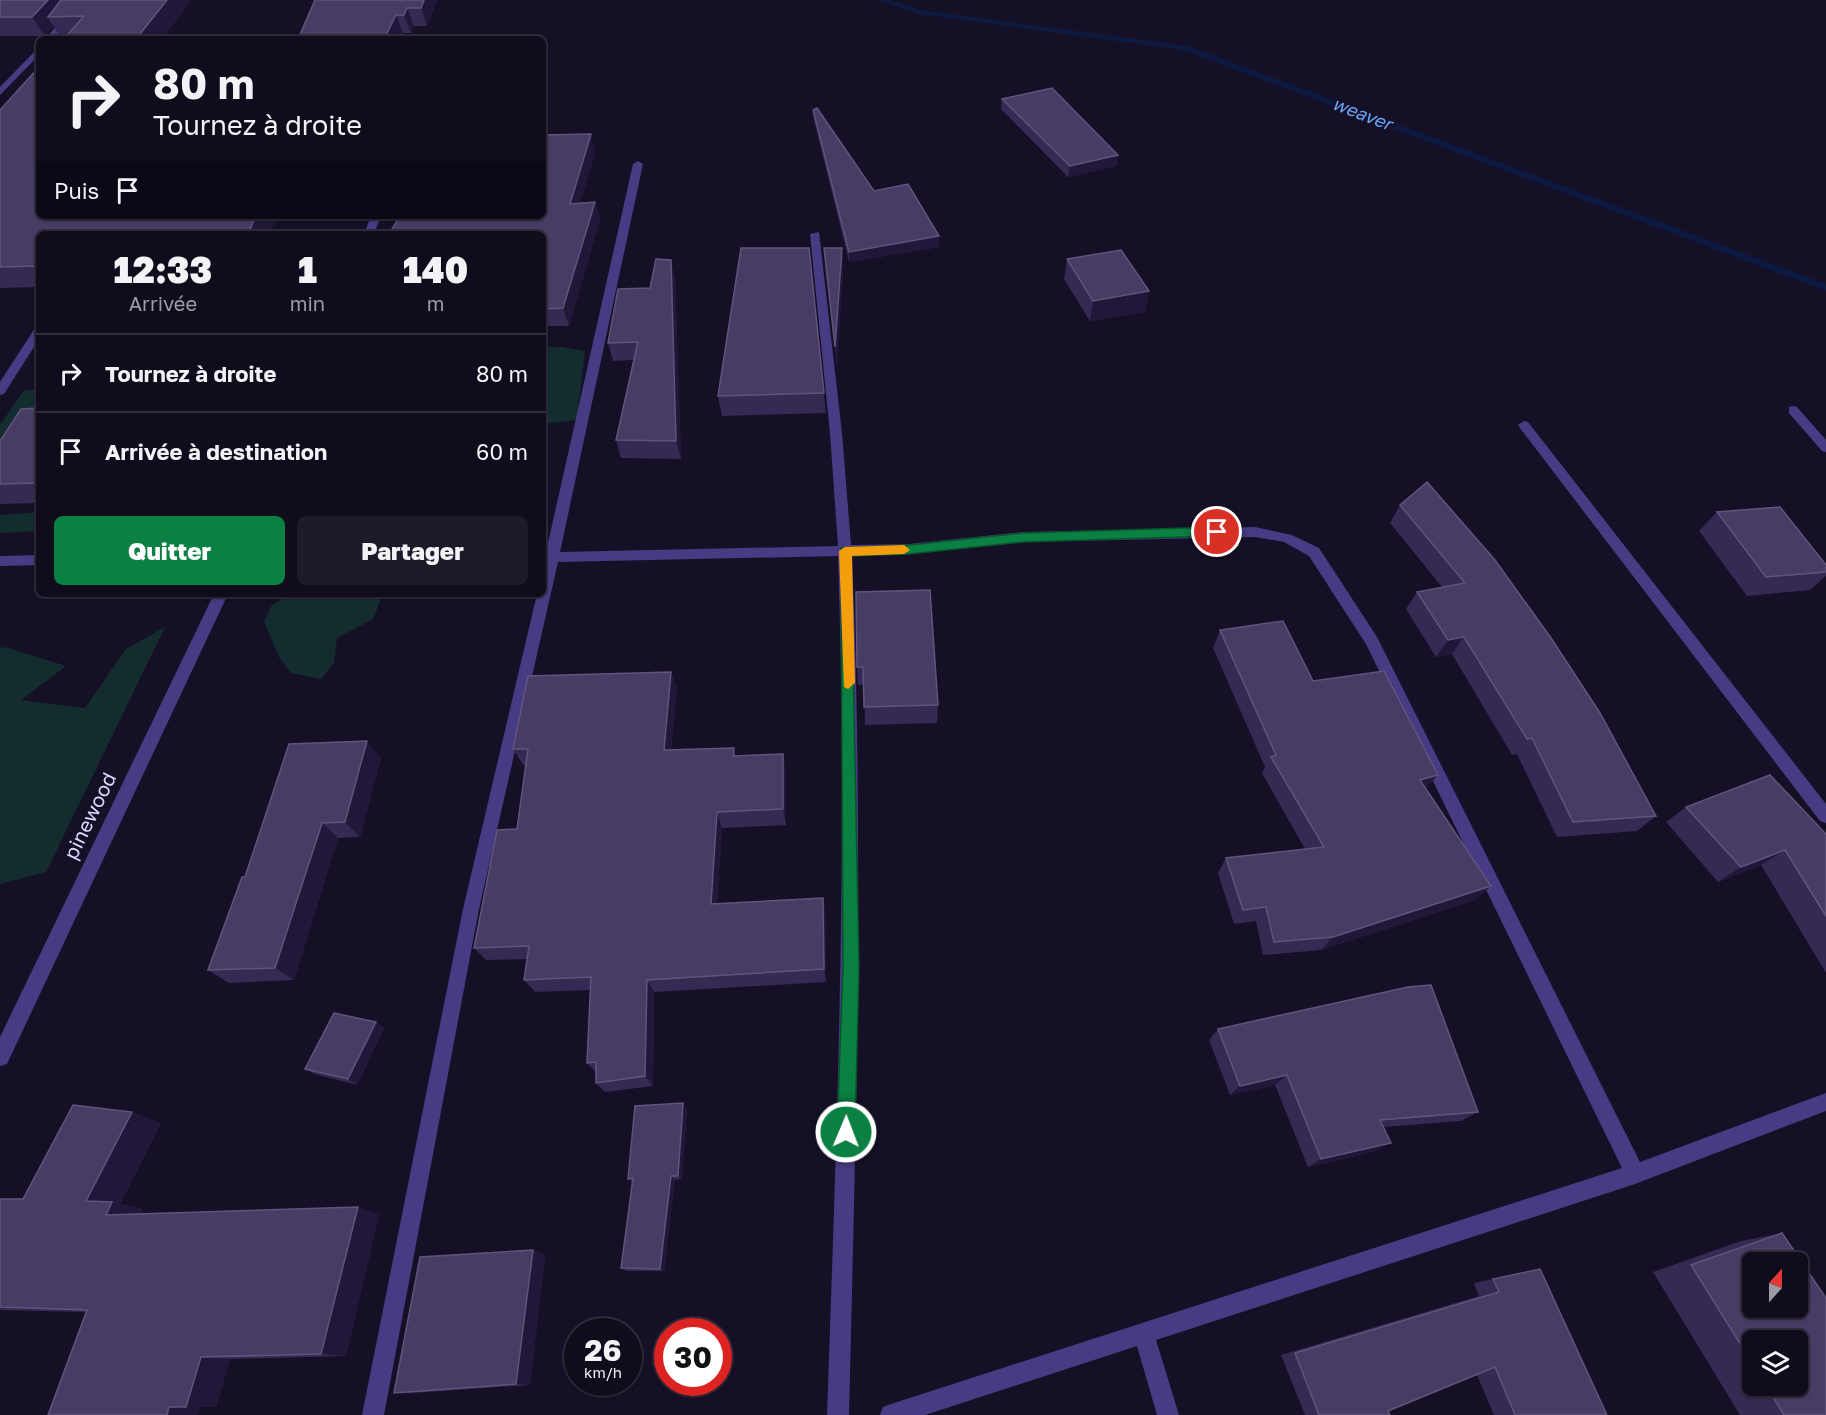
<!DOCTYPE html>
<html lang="fr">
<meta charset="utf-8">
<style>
:root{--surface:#100c1c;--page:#1e1a29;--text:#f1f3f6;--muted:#9c9ba3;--line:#302c3b;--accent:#0b8043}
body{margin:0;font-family:"Golos Text",sans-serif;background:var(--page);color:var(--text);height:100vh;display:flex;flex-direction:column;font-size:22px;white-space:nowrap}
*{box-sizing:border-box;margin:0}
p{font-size:20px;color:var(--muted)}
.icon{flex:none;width:33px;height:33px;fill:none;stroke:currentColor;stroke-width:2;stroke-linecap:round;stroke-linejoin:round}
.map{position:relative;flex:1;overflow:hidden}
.sheet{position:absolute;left:36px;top:231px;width:510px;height:366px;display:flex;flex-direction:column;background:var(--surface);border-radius:9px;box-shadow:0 2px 4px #0004,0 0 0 2px var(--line)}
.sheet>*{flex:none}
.banner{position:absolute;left:36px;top:36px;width:510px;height:183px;border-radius:9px;box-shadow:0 2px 4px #0004,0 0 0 2px var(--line);background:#100c1c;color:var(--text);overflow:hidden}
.needle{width:39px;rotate:21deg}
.tools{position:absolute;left:1742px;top:1252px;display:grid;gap:12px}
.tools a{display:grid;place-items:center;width:66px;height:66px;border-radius:9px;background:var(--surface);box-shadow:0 2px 4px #0004,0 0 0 2px var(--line);font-size:30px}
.speed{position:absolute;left:564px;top:1318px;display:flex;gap:12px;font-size:30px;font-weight:700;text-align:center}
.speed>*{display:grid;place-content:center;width:78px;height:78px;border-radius:50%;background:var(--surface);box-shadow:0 2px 4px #0004,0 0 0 2px var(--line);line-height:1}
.speed small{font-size:15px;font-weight:400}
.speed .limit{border:9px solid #d22;background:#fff;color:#111}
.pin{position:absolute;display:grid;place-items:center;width:51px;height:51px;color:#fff;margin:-26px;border:3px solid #fff;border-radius:50%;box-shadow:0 2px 6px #0007}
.me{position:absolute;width:66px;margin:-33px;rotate:1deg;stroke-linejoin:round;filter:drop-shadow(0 0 4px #0008)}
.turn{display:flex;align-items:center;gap:21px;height:126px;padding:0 18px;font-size:27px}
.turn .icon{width:78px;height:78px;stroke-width:2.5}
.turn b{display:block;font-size:42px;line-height:51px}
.then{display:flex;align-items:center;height:57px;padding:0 18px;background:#0003;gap:12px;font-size:22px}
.eta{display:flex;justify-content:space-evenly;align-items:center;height:102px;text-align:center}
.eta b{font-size:36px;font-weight:800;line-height:42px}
.button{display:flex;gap:12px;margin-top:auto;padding:12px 18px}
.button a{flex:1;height:69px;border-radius:9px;background:var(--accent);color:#fff;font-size:24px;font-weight:800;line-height:69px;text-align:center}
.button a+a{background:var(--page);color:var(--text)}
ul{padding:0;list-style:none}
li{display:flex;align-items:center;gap:18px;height:78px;padding:0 18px;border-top:2px solid var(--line)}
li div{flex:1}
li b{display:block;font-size:22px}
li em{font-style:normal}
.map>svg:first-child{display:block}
.green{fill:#132d2f}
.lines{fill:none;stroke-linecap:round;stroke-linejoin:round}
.stream{fill:#0c1a42;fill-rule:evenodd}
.street{fill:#473c83;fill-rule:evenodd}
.wall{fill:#362953;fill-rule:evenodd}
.shaded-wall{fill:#211739}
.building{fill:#483c65;stroke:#60547d;stroke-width:1.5;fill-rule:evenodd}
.route{fill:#0b8043;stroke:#07532c;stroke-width:1.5}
.slow{fill:#f59e0b}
.labels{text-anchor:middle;stroke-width:6;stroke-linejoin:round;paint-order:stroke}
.far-water-label{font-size:18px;font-style:italic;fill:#67a6fa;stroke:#161026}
.street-label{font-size:20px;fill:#dfd6fe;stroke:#161026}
</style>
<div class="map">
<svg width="1826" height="1415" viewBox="0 0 1826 1415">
<rect width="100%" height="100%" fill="#161026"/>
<!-- green -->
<g class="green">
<path d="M 543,347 L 562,347 L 585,351 L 577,420 L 543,424 Z"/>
<path d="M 24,390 L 39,390 L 39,419 L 0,474 L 0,425 Z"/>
<path d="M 39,512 L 39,531 L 0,533 L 0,515 Z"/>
<path d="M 289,594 L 383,594 L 373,619 L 337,638 L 334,663 L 321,679 L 291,673 L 279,657 L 264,621 L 272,605 Z"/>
<path d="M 165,627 L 46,872 L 0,884 L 0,649 L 5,647 L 66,666 L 21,700 L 85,708 L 126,649 Z"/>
</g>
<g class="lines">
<!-- stream -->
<path class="stream" d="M 878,0 L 890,0 L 920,10 L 1188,46 L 1826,284 L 1826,291 L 1183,50 L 919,14 Z"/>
<!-- street -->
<g class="street">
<path d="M 79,0 L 87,0 L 54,39 L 45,39 Z"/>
<path d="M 39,47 L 39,55 L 0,95 L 0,87 Z"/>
<path d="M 638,161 L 643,164 L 560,552 L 838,546 L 830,433 L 810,234 L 819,232 L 842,433 L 851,545 L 909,544 L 1023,532 L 1255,527 L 1292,535 L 1319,548 L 1377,637 L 1640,1162 L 1826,1093 L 1826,1111 L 1635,1184 L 1156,1340 L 1179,1415 L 1157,1415 L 1137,1346 L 925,1415 L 880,1415 L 883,1407 L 891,1404 L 1622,1168 L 1366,644 L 1309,556 L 1284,542 L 1255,537 L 1023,542 L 909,554 L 852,555 C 864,842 856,1128 849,1415 L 827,1415 C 837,1128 848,842 838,556 L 558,562 L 479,909 L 384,1415 L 362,1415 L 463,909 L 537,594 L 543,594 L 543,552 L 546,552 L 633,164 Z"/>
<path d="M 371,216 L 381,216 L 374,234 L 364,234 Z"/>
<path d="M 39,326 L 39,339 L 4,394 L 0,395 L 0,382 L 35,328 Z"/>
<path d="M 1793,406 L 1797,407 L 1826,440 L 1826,452 L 1822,451 L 1789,413 L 1789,407 Z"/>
<path d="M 1524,421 L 1528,422 L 1826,804 L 1826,823 L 1820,821 L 1520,428 L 1518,425 Z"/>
<path d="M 39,555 L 39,565 L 0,566 L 0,556 Z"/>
<path d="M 214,594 L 228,594 L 7,1064 L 0,1066 L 0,1037 Z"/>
</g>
</g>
<!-- wall -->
<g class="wall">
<path d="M 0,0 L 191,0 L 162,39 L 64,39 L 66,36 L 60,36 L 53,26 L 45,36 L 0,36 Z"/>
<path d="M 437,0 L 427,26 L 414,26 L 411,33 L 403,33 L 400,39 L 298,39 Z"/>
<path d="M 1002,99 L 1118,155 L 1116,166 L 1068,177 L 1001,109 Z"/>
<path d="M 0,110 L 39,216 L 277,216 L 269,234 L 39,234 L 39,287 L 0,288 Z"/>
<path d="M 813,110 L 874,191 L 939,247 L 849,262 L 814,120 Z"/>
<path d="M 595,152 L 580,203 L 595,202 L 600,219 L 569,326 L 546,326 L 543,334 L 543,234 Z"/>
<path d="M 809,248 L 826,413 L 722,416 L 718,396 Z"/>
<path d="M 824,248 L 842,248 L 843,268 L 837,367 Z"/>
<path d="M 1067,259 L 1149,291 L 1145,312 L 1090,321 L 1064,279 Z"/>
<path d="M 671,260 L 675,279 L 681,459 L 621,458 L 616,440 L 633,360 L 613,361 L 608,343 Z"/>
<path d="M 39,408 L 39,503 L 0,504 L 0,484 Z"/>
<path d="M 1400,505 L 1656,816 L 1637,831 L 1557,837 L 1517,754 L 1512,755 L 1452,654 L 1436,657 L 1406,609 L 1417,592 L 1442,587 L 1390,523 Z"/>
<path d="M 1717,512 L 1826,565 L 1826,576 L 1810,590 L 1747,596 L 1699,531 Z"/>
<path d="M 856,592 L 938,705 L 937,723 L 865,725 L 864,685 L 858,685 L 857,667 Z"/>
<path d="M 1220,630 L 1313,681 L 1426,789 L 1491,886 L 1475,900 L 1321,950 L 1263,955 L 1256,921 L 1234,924 L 1218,873 L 1226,858 L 1305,849 L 1262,773 L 1265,767 L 1213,648 Z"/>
<path d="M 671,672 L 677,689 L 671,750 L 734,748 L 736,756 L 783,754 L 786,771 L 786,825 L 722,828 L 717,903 L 826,911 L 826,982 L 654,992 L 653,1086 L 605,1092 L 596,1083 L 596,1072 L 587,1063 L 590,990 L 535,992 L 524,980 L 527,959 L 486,960 L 474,948 L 517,829 L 526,765 L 523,765 L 513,749 Z"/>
<path d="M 381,758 L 360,837 L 338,838 L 294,980 L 229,983 L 208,970 L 245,877 Z"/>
<path d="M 1686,807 L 1826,834 L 1826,973 L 1761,865 L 1718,882 L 1666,822 Z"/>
<path d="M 376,1022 L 384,1028 L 357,1085 L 315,1074 L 305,1069 Z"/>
<path d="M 1218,1029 L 1478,1112 L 1461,1121 L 1384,1127 L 1376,1151 L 1308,1167 L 1275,1085 L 1230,1095 L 1209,1040 Z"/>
<path d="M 687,1108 L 682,1179 L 675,1180 L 664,1271 L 626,1271 L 621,1268 L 633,1183 L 628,1179 Z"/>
<path d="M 161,1123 L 120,1204 L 142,1209 L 141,1214 L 379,1214 L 346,1356 L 230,1359 L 216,1407 L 200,1407 L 198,1415 L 48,1415 L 86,1312 L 0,1310 L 0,1199 L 23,1199 Z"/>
<path d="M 1782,1233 L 1826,1415 L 1740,1415 L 1653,1272 L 1741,1241 ZM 1752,1341 L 1797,1386 L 1752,1386 Z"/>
<path d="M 533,1250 L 545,1255 L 530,1385 L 413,1393 L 394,1393 Z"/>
<path d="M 1540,1269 L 1607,1415 L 1494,1415 L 1477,1375 L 1388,1411 L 1390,1415 L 1305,1415 L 1281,1355 L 1479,1296 L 1474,1283 Z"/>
</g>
<!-- shaded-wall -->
<g class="shaded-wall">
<path d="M 48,0 L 76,0 L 48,17 L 53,26 L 45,36 L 32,17 Z"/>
<path d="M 167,0 L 191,0 L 162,39 L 136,39 Z"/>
<path d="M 424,0 L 437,0 L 427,26 L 421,8 Z"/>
<path d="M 407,8 L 414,26 L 411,33 L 404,15 Z"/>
<path d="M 396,15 L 403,33 L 400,39 L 384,39 Z"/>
<path d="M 591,134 L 595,152 L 575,221 L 570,204 Z"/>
<path d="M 1118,155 L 1116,166 L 1068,177 L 1070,166 Z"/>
<path d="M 595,202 L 600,219 L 569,326 L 563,308 Z"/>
<path d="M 256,216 L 277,216 L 269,234 L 248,234 Z"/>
<path d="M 939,236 L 939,247 L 849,262 L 849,252 Z"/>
<path d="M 842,248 L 843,268 L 837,367 L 835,347 Z"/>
<path d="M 671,260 L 675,279 L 681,459 L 676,441 Z"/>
<path d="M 1149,291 L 1145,312 L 1090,321 L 1093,301 Z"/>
<path d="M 543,318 L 546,326 L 543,334 Z"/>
<path d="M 543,419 L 546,428 L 543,442 Z"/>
<path d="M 1464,637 L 1452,654 L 1436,657 L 1448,640 Z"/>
<path d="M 671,672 L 677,689 L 670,766 L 664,750 Z"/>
<path d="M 367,741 L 381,758 L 360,837 L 345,822 Z"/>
<path d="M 783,754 L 786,771 L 786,825 L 783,809 Z"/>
<path d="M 1438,775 L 1424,791 L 1420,780 Z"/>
<path d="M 717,812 L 722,828 L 716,918 L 711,904 Z"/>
<path d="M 322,823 L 338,838 L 294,980 L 275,968 Z"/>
<path d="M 1785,850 L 1761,865 L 1718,882 L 1741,867 Z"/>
<path d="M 1491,886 L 1475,900 L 1321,950 L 1333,937 Z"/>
<path d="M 823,898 L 826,911 L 826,982 L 824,969 Z"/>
<path d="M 647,980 L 654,992 L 653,1086 L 645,1076 Z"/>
<path d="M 376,1022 L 384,1028 L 357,1085 L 348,1079 Z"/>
<path d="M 1287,1075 L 1275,1085 L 1230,1095 L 1240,1086 Z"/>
<path d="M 683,1103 L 687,1108 L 682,1179 L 678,1176 Z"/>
<path d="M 132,1112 L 161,1123 L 120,1204 L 142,1209 L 137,1222 L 106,1215 L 86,1201 Z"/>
<path d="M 1391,1143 L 1376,1151 L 1308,1167 L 1321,1159 Z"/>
<path d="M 671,1176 L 675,1180 L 664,1271 L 660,1269 Z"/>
<path d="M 358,1207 L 379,1214 L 346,1356 L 321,1354 Z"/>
<path d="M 533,1250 L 545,1255 L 530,1385 L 516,1384 Z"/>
<path d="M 201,1357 L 230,1359 L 216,1407 L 186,1407 Z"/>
<path d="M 169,1407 L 200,1407 L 198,1415 L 167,1415 Z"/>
</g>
<!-- building -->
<g class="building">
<path d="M 0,0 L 48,0 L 32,17 L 0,17 Z"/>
<path d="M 61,0 L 167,0 L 136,39 L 64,39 L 84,16 L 48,17 Z"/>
<path d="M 315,0 L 424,0 L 421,8 L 407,8 L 404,15 L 396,15 L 384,39 L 298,39 Z"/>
<path d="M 39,67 L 39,216 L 256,216 L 248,234 L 39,234 L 39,262 L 36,266 L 0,267 L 0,110 Z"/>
<path d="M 1052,88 L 1118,155 L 1070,166 L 1002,99 Z"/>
<path d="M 817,108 L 874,191 L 908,184 L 939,236 L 849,252 L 813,110 Z"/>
<path d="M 591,134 L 570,204 L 595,202 L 563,308 L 543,309 L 543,234 L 389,234 L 400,216 L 543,216 L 543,135 Z"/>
<path d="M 741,248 L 809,248 L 824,393 L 718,396 Z"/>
<path d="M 824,248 L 842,248 L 835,347 Z"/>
<path d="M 1121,250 L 1149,291 L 1093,301 L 1067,259 Z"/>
<path d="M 656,259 L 671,260 L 676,441 L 616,440 L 638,342 L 608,343 L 618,289 L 650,288 Z"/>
<path d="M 39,408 L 39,483 L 0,484 L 0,441 L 21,409 Z"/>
<path d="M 1427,482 L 1495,560 L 1551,638 L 1600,713 L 1656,816 L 1573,822 L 1532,738 L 1527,739 L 1464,637 L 1448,640 L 1417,592 L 1465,583 L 1400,505 Z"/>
<path d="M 1780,507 L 1826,565 L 1826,572 L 1766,577 L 1717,512 Z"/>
<path d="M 930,590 L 938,705 L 864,707 L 863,667 L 857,667 L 856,592 Z"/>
<path d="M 1283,621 L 1313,681 L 1384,671 L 1438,775 L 1420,780 L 1491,886 L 1333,937 L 1274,942 L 1266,907 L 1243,910 L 1226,858 L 1324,847 L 1271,757 L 1276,755 L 1220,630 Z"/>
<path d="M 671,672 L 664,750 L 734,748 L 733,756 L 783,754 L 783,809 L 717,812 L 711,904 L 823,898 L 824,969 L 647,980 L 645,1076 L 596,1083 L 596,1062 L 587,1063 L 591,977 L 524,980 L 529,946 L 474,948 L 497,830 L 517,829 L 528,749 L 513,749 L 528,676 Z"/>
<path d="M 367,741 L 345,822 L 322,823 L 275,968 L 208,970 L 242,877 L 245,877 L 289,744 Z"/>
<path d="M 1770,775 L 1826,834 L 1826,916 L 1785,850 L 1741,867 L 1686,807 Z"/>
<path d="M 1431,985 L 1478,1112 L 1380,1120 L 1391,1143 L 1321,1159 L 1287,1075 L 1240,1086 L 1218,1029 L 1408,987 Z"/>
<path d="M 334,1013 L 376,1022 L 348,1079 L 305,1069 Z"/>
<path d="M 683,1103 L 678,1176 L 671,1176 L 660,1269 L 621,1268 L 633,1178 L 628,1179 L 635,1106 Z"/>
<path d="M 73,1105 L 132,1112 L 86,1201 L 112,1202 L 106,1215 L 358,1207 L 321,1354 L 201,1357 L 186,1407 L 169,1407 L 167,1415 L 48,1415 L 87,1310 L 0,1307 L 0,1199 L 23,1199 Z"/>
<path d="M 1782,1233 L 1826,1298 L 1826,1415 L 1784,1415 L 1766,1386 L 1797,1386 L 1797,1341 L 1752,1341 L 1752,1363 L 1691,1265 ZM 1752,1263 L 1797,1263 L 1797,1308 L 1752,1308 Z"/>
<path d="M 533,1250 L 516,1384 L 394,1393 L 420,1257 Z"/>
<path d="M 1540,1269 L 1607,1415 L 1515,1415 L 1495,1367 L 1388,1411 L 1390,1415 L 1319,1415 L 1295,1353 L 1499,1292 L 1493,1279 Z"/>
</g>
<!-- route -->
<path class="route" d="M 1217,527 L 1223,532 L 1217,536 L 1023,542 L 909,554 L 851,556 L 859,967 L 855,1132 L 852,1138 L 846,1140 L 840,1138 L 837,1132 L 843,967 L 841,548 L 909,545 L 1023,533 Z"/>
<!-- slow -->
<path class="slow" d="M 904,545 L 910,550 L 904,554 L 852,556 L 855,683 L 848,689 L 844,687 L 839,551 L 845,547 Z"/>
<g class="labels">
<!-- far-water labels -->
<g class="far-water-label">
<text transform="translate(1362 114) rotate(21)" y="6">weaver</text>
</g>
<!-- street labels -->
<g class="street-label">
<text transform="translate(90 816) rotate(-64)" y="7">pinewood</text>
</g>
</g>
</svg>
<div class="tools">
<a><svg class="needle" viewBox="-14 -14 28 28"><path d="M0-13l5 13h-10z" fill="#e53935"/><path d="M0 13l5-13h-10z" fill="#9c9ba3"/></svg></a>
<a><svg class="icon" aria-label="layers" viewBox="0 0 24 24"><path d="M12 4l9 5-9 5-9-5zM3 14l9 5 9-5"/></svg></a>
</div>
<div class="speed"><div>26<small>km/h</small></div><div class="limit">30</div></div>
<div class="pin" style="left:1217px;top:532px;background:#d93025"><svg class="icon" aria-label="arrive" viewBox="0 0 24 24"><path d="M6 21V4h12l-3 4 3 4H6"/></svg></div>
<svg class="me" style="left:846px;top:1132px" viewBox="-20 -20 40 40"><circle r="17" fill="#0b8043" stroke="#fff" stroke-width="3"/><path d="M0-11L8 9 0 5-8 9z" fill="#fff"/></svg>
<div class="banner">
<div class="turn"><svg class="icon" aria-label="right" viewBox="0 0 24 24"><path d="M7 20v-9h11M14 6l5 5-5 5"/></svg><div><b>80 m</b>Tournez à droite</div></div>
<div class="then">Puis<svg class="icon" aria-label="arrive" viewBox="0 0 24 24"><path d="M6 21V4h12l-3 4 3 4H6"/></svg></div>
</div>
<section class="sheet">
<div class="eta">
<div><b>12:33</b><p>Arrivée</p></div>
<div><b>1</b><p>min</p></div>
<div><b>140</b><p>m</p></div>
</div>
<ul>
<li><svg class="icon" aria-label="right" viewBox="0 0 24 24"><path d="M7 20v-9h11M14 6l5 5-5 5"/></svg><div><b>Tournez à droite</b></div><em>80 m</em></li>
<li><svg class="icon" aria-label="arrive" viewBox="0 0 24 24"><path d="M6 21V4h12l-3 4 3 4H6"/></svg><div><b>Arrivée à destination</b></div><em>60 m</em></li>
</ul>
<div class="button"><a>Quitter</a><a>Partager</a></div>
</section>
</div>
